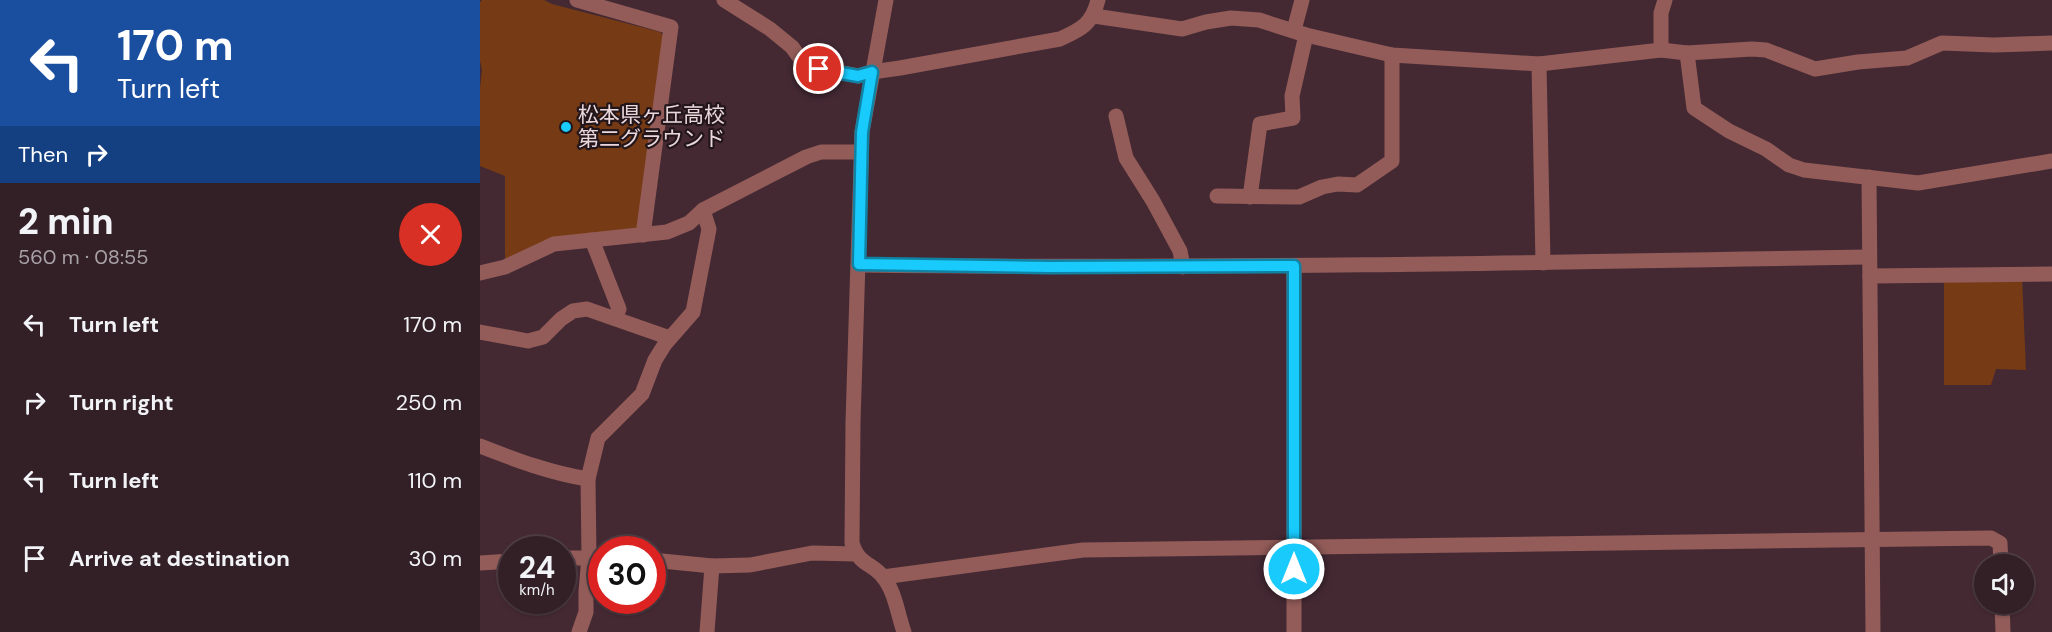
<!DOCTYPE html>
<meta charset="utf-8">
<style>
:root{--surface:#331f26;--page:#3b272e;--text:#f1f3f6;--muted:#a9a2a7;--line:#4e3d43}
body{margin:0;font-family:"DM Sans","Noto Sans JP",sans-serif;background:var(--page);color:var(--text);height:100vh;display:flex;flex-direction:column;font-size:22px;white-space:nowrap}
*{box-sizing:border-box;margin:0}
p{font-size:20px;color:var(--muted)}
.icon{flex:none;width:33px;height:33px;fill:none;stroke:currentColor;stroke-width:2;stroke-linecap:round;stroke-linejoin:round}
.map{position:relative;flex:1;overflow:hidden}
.sheet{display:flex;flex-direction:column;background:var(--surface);width:480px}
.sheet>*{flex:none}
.top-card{background:#1a4fa0;color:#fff;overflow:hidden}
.fabs{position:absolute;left:1494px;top:554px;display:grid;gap:12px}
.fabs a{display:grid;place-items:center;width:60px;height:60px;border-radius:50%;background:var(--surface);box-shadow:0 2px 4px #0004,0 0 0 2px var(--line);font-size:30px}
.speed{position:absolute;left:18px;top:536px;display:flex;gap:12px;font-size:30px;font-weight:700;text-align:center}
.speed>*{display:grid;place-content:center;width:78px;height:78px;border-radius:50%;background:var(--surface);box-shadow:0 2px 4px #0004,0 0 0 2px var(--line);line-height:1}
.speed small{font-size:15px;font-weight:400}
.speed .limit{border:9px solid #d22;background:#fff;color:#111}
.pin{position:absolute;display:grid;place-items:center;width:51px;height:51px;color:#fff;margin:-26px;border:3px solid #fff;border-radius:50%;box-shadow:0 2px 6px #0007}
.me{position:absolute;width:66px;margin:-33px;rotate:0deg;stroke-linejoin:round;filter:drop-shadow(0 0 4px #0008)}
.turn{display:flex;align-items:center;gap:21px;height:126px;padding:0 18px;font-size:27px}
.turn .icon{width:78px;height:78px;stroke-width:2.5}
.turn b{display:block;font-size:42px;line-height:51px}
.then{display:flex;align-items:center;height:57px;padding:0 18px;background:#0003;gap:12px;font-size:22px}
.round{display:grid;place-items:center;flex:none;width:63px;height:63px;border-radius:32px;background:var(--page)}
.head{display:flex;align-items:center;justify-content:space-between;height:102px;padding:0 18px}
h1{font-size:36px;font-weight:800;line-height:45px}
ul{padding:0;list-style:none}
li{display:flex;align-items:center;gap:18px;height:78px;padding:0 18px}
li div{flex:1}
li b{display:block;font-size:22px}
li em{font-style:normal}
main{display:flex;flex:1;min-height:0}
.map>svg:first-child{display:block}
.green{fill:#763b14}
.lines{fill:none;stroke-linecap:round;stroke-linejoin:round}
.minor{stroke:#935c59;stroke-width:15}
.route-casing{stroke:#1083a4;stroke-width:15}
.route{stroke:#19cafc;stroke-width:10}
.poi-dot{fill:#19cafc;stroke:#23161b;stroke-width:2}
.labels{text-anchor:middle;stroke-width:4.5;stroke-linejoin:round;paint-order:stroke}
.poi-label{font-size:21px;fill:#e9d7dc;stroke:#23161b;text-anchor:start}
</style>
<main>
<section class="sheet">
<div class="top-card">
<div class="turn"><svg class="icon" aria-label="left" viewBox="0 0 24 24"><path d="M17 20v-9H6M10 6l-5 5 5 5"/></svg><div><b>170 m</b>Turn left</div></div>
<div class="then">Then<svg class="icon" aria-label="right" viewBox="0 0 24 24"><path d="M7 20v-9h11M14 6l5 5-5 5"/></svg></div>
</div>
<div class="head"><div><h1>2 min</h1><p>560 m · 08:55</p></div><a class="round" style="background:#d93025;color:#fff"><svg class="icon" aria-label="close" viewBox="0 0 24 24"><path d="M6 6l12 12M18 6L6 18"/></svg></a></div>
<ul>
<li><svg class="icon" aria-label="left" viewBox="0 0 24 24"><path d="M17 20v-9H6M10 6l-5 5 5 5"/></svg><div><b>Turn left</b></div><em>170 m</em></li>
<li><svg class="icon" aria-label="right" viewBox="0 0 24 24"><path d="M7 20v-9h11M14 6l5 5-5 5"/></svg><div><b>Turn right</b></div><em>250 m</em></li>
<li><svg class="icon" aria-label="left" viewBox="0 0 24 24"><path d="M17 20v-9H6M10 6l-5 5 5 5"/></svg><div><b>Turn left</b></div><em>110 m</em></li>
<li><svg class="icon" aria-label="arrive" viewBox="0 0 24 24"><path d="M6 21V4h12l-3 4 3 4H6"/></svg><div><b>Arrive at destination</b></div><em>30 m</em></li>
</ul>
</section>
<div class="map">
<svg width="1572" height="632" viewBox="0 0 1572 632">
<rect width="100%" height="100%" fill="#442933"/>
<!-- green -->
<g class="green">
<path d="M 2,0 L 64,0 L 72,4 L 180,32 L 183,35 L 160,228 L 25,261 L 25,176 L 0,166 L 0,88 L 2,70 L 0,61 L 0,2 Z"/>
<path d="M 1542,277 L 1546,370 L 1516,369 L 1511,385 L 1464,385 L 1464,279 Z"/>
</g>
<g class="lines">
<!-- minor -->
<g class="minor">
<path d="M 97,0 L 191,27 L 163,235"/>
<path d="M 244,0 L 290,29 L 312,47 L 325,65 L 378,76 L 392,72 L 420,68 L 580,39 C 602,29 612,24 618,0"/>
<path d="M 406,0 L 382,132 L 373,422 L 372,543 C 380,567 392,562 404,578 C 415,592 418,615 424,632"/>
<path d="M 614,16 L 702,29 L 726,22 L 751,18 L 779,20 L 826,35 L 912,55 L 1059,64 L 1181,50 L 1207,53 L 1272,49 L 1286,50 L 1335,69 L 1378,62 L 1427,58 L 1462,43 L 1514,45 L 1572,43"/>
<path d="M 814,30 L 822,0"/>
<path d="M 1181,50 L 1181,13 L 1185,0"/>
<path d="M 1207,53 L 1214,108 L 1249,131 L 1286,149 L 1309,165 L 1324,170 L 1438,183 L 1572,161"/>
<path d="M 1059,64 L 1063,263"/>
<path d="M 636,116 L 646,158 L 673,201 L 700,251 L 703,267"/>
<path d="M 1389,177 L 1393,632"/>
<path d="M 737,196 L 819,197 L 842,187 L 858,184 L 877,185 L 912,161 L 912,55"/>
<path d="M 770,197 L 780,124 L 813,118 L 812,96 L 826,35"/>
<path d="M 112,240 L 139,309 L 135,318"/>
<path d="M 379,265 C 716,269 1052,263 1389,257"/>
<path d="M 814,266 L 814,632"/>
<path d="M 0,273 L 25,267 L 74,244 L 187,232 L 209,223 L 223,210 L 326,157 L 341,152 L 381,152"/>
<path d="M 1390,276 L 1572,274"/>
<path d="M 0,332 L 48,341 L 63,337 L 81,319 L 93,311 L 107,309 L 190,338"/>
<path d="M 0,446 C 36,460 70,473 108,479 L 109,557 L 106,591 L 106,612 L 99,632"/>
<path d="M 108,479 L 118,438 L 162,394 L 175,360 L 185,344 L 213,312 L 229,229 L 223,210"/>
<path d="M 82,558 L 122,558"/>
<path d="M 172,560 L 232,566 L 270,565 L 332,553 L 376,554"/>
<path d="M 0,563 L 32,561"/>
<path d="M 403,577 L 603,550 L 1511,538 L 1520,543 L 1521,564"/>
<path d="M 1522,603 L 1523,632"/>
<path d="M 227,632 L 232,566"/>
</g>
</g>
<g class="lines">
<defs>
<path id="route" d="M 339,69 L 378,76 L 392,72 L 382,132 L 379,264 L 569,267 L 814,266 L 814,569"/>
</defs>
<!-- route casing -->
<use href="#route" class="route-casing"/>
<!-- route -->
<use href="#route" class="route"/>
</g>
<!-- markers -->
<circle class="poi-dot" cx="86" cy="127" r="6"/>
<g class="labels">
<!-- poi labels -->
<g class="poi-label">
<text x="98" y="122">松本県ヶ丘高校<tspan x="98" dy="24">第二グラウンド</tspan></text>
</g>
</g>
</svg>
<div class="fabs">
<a><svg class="icon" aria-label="sound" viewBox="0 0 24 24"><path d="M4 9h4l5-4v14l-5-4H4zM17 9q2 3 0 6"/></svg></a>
</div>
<div class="speed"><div>24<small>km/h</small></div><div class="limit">30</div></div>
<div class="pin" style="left:339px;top:69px;background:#d93025"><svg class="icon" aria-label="arrive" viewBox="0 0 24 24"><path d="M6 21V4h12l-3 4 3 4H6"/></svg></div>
<svg class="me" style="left:814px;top:569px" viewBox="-20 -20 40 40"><circle r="17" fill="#19cafc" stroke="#fff" stroke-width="3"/><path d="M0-11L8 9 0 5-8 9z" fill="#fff"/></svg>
</div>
</main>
